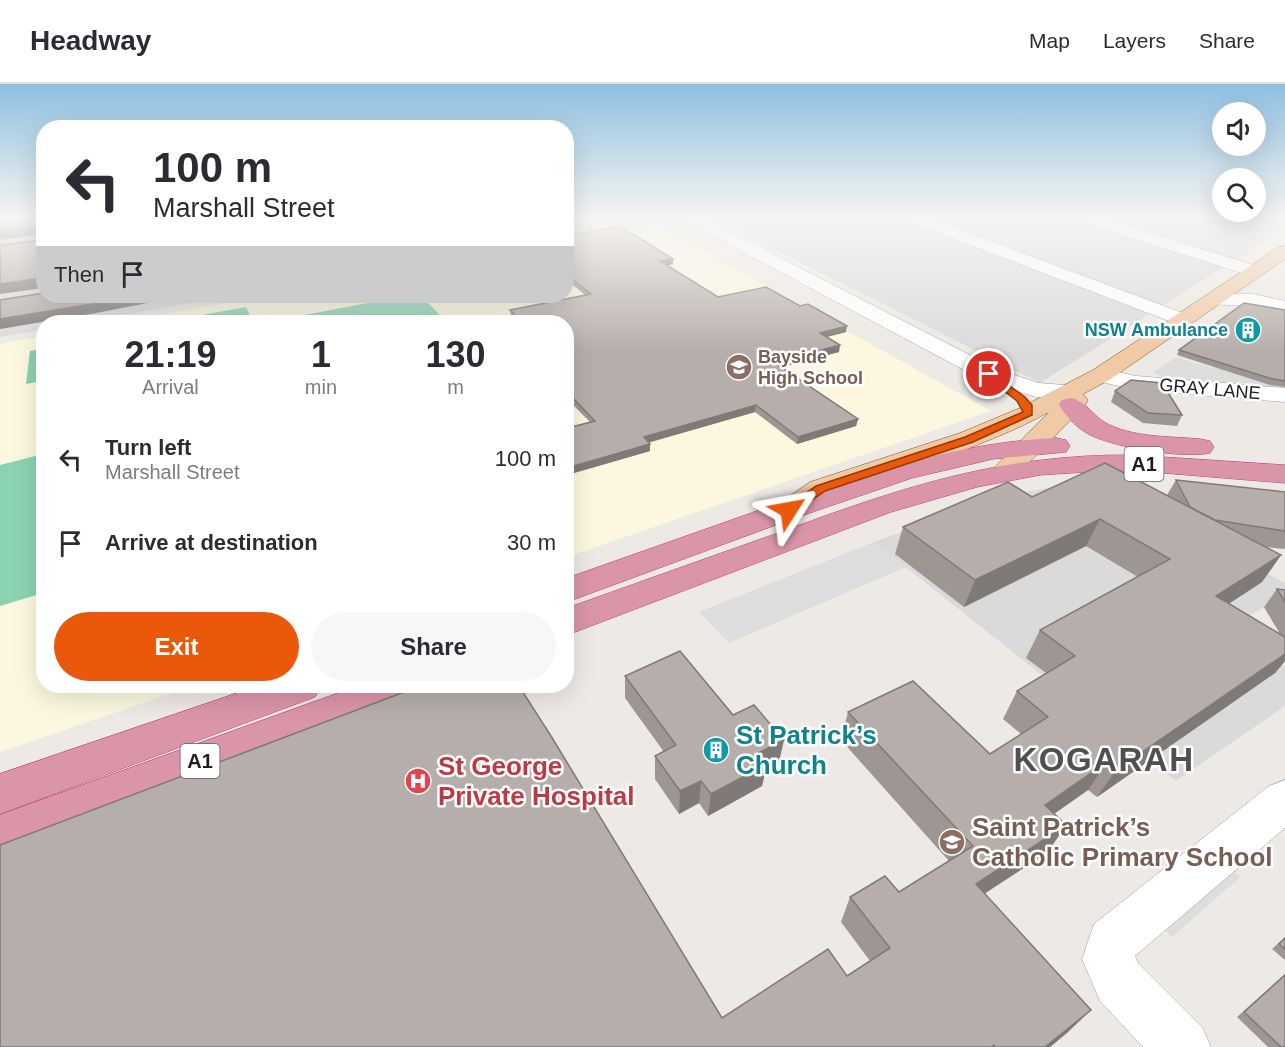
<!DOCTYPE html>
<meta charset="utf-8">
<style>
:root{--surface:#fff;--page:#f7f7f7;--text:#2b2b33;--muted:#7c7c81;--line:#e1e1e2;--accent:#ea580c}
body{margin:0;font-family:Arial,sans-serif;background:var(--page);color:var(--text);height:100vh;display:flex;flex-direction:column;font-size:22px;white-space:nowrap}
*{box-sizing:border-box;margin:0}
p{font-size:20px;color:var(--muted)}
.icon{flex:none;width:33px;height:33px;fill:none;stroke:currentColor;stroke-width:2;stroke-linecap:round;stroke-linejoin:round}
.map{position:relative;flex:1;overflow:hidden}
.panel{position:absolute;left:36px;top:231px;width:538px;height:378px;display:flex;flex-direction:column;background:var(--surface);border-radius:24px;box-shadow:0 6px 24px #0002}
.panel>*{flex:none}
.banner{position:absolute;left:36px;top:36px;width:538px;height:183px;border-radius:24px;box-shadow:0 6px 24px #0002;background:#fff;color:var(--text);overflow:hidden}
.buttons{position:absolute;left:1212px;top:18px;display:grid;gap:12px}
.buttons a{display:grid;place-items:center;width:54px;height:54px;border-radius:50%;background:var(--surface);box-shadow:0 6px 24px #0002;font-size:30px}
.pin{position:absolute;display:grid;place-items:center;width:51px;height:51px;color:#fff;margin:-26px;border:3px solid #fff;border-radius:50%;box-shadow:0 2px 6px #0007}
.me{position:absolute;width:66px;margin:-33px;rotate:56deg;stroke-linejoin:round;filter:drop-shadow(0 0 4px #0008)}
.turn{display:flex;align-items:center;gap:21px;height:126px;padding:0 18px;font-size:27px}
.turn .icon{width:78px;height:78px;stroke-width:2.5}
.turn b{display:block;font-size:42px;line-height:51px}
.then{display:flex;align-items:center;height:57px;padding:0 18px;background:#0003;gap:12px;font-size:22px}
.eta{display:flex;justify-content:space-evenly;align-items:center;height:102px;text-align:center}
.eta b{font-size:36px;font-weight:600;line-height:42px}
.cta{display:flex;gap:12px;margin-top:auto;padding:12px 18px}
.cta a{flex:1;height:69px;border-radius:36px;background:var(--accent);color:#fff;font-size:24px;font-weight:600;line-height:69px;text-align:center}
.cta a+a{background:var(--page);color:var(--text)}
ul{padding:0;list-style:none}
li{display:flex;align-items:center;gap:18px;height:84px;padding:0 18px}
li div{flex:1}
li b{display:block;font-size:22px}
li em{font-style:normal}
header{display:flex;align-items:center;gap:36px;box-sizing:border-box;height:84px;padding:0 30px;background:var(--surface);border-bottom:2px solid var(--line)}
header strong{font-size:28px}
nav{display:flex;gap:33px;margin-inline-start:auto;font-size:21px}
.map>svg:first-child{display:block}
.residential{fill:#dbdada}
.education{fill:#fbf8df}
.pitch{fill:#8bd3b0}
.parking{fill:#ddd}
.lines{fill:none;stroke-linecap:round;stroke-linejoin:round}
.minor-casing{stroke:#9e9e9e;stroke-width:1}
.major-casing{stroke:#845312;stroke-width:1}
.highway-casing{stroke:#c33975;stroke-width:1}
.minor{fill:#fff;fill-rule:evenodd}
.major{fill:#f0c9a6;fill-rule:evenodd}
.highway{fill:#db95a9;fill-rule:evenodd}
.wall{fill:#9d9692}
.shaded-wall{fill:#7f7a77}
.building{fill:#b6aeaa;stroke:#7f7a77;stroke-width:1.5}
.route{fill:#ea580c;stroke:#983908;stroke-width:1.5}
.labels{text-anchor:middle;stroke-width:5;stroke-linejoin:round;paint-order:stroke}
.far-culture-label{font-size:18px;font-weight:bold;fill:#0d838f;stroke:#fff;text-anchor:end}
.far-education-label{font-size:18px;font-weight:bold;fill:#785e54;stroke:#fff;text-anchor:start}
.far-street-label{font-size:18px;fill:#1d1d1d;stroke:#fff}
.shield{fill:#fff;stroke:#616161;stroke-width:1.5}
.shield-label{font-size:20px;font-weight:bold;fill:#1d1d1d}
.near-culture-label{font-size:26px;font-weight:bold;fill:#0d838f;stroke:#fff;text-anchor:start}
.near-health-label{font-size:26px;font-weight:bold;fill:#be3a42;stroke:#fff;text-anchor:start}
.near-education-label{font-size:26px;font-weight:bold;fill:#785e54;stroke:#fff;text-anchor:start}
.near-district-label{font-size:33px;font-weight:bold;letter-spacing:1.5px;fill:#505050;stroke:#fff}
</style>
<header>
<strong>Headway</strong>
<nav><a>Map</a><a>Layers</a><a>Share</a></nav>
</header>
<div class="map">
<svg width="1285" height="963" viewBox="0 0 1285 963">
<rect width="100%" height="100%" fill="#ede9e4"/>
<!-- residential -->
<g class="residential">
<path d="M 0,133 L 43,133 L 44,212 L 231,212 L 82,238 L 44,238 L 43,246 L 0,253 Z"/>
<path d="M 567,133 L 665,133 L 670,136 L 657,141 L 567,156 Z"/>
<path d="M 711,133 L 1285,133 L 1285,144 L 1040,299 Z"/>
<path d="M 1086,396 L 1285,499 L 1285,510 L 1228,545 L 1285,583 L 1285,622 L 1176,697 L 874,458 L 991,415 Z"/>
</g>
<!-- education -->
<g class="education">
<path d="M 657,141 L 991,327 L 567,473 L 567,238 L 117,238 L 266,212 L 567,212 L 567,157 Z"/>
<path d="M 43,252 L 44,602 L 193,602 L 0,668 L 0,260 Z"/>
</g>
<!-- pitch -->
<g class="pitch">
<path d="M 406,212 L 422,212 L 446,238 L 266,238 Z"/>
<path d="M 246,223 L 253,238 L 164,238 Z"/>
<path d="M 43,265 L 43,297 L 26,300 L 30,267 Z"/>
<path d="M 43,370 L 43,509 L 0,522 L 0,381 Z"/>
</g>
<!-- parking -->
<g class="parking">
<path d="M 1176,273 L 1211,284 L 1226,273 L 1285,302 L 1280,306 L 1168,297 L 1154,288 Z"/>
<path d="M 874,458 L 906,483 L 729,559 L 699,528 Z"/>
<path d="M 1216,773 L 1240,793 L 1172,853 L 1147,829 Z"/>
</g>
<g class="lines">
<defs>
<g id="minor">
<path d="M 681,133 L 701,133 L 997,285 L 1038,299 L 1079,302 L 1082,307 L 1079,312 L 1070,314 L 1036,313 L 981,295 L 683,136 Z"/>
<path d="M 903,133 L 925,133 L 1191,232 L 1194,236 L 1191,240 L 1184,242 L 1177,240 L 905,136 Z"/>
<path d="M 1073,133 L 1097,133 L 1260,183 L 1263,187 L 1260,191 L 1248,191 L 1075,136 Z"/>
<path d="M 1266,133 L 1285,133 L 1285,141 L 1268,136 Z"/>
<path d="M 1213,210 L 1253,210 L 1285,217 L 1285,229 L 1253,222 L 1206,220 L 1203,216 L 1206,212 Z"/>
<path d="M 1101,284 L 1136,292 L 1285,304 L 1285,318 L 1136,306 L 1093,296 L 1089,291 L 1093,286 Z"/>
<path d="M 1285,696 L 1285,744 L 1135,872 L 1138,879 L 1202,943 L 1211,963 L 1143,963 L 1100,917 L 1082,875 L 1094,840 L 1269,702 Z"/>
</g>
<path id="major" d="M 1285,162 L 1285,175 L 1109,296 L 1083,310 L 1088,316 L 1085,321 L 1014,394 L 1004,396 L 994,394 L 990,388 L 1049,328 C 982,365 907,384 834,409 C 813,416 804,439 778,432 L 774,426 L 778,420 L 810,398 L 960,349 L 1020,324 L 1093,286 L 1279,163 Z"/>
<g id="highway">
<path d="M 1071,314 C 1085,317 1092,330 1104,338 C 1132,354 1169,352 1200,355 L 1210,357 L 1214,363 L 1210,369 C 1183,375 1108,363 1085,348 C 1074,341 1066,332 1059,321 L 1062,316 Z"/>
<path d="M 1056,354 L 1066,356 L 1070,362 L 1066,368 L 993,375 L 912,394 L 792,435 L 567,518 L 567,494 C 642,468 716,441 791,415 C 878,386 963,358 1056,354 Z"/>
<path d="M 1132,371 L 1285,381 L 1285,399 L 1163,389 L 1101,387 L 1040,391 L 977,403 L 891,428 L 567,551 L 567,524 C 637,499 707,474 778,449 C 900,404 1000,370 1132,371 Z"/>
<path d="M 258,602 L 321,602 L 315,613 L 0,730 L 0,690 Z"/>
<path d="M 358,602 L 420,602 L 414,613 L 0,775 L 0,731 Z"/>
</g>
</defs>
<!-- minor casing -->
<use href="#minor" class="minor-casing"/>
<!-- major casing -->
<use href="#major" class="major-casing"/>
<!-- highway casing -->
<use href="#highway" class="highway-casing"/>
<!-- minor -->
<use href="#minor" class="minor"/>
<!-- major -->
<use href="#major" class="major"/>
<!-- highway -->
<use href="#highway" class="highway"/>
</g>
<!-- wall -->
<g class="wall">
<path d="M 567,152 L 673,175 L 673,180 L 667,182 L 718,213 L 846,248 L 827,253 L 839,268 L 781,283 L 858,335 L 856,342 L 797,360 L 755,328 L 649,358 L 650,367 L 567,391 L 567,344 L 590,338 L 567,315 L 567,238 L 517,238 L 511,232 L 510,226 L 585,211 L 567,196 Z"/>
<path d="M 1285,226 L 1285,303 L 1270,301 L 1177,271 L 1179,266 Z"/>
<path d="M 1115,307 L 1182,331 L 1177,342 L 1143,339 L 1111,318 Z"/>
<path d="M 1176,396 L 1285,408 L 1285,464 L 1284,465 L 1265,463 L 1281,471 L 1262,498 L 1229,520 L 1280,550 L 1264,523 L 1277,505 L 1285,506 L 1285,577 L 1275,589 L 1097,713 L 1088,706 L 1054,730 L 1048,768 L 985,809 L 1068,948 L 1050,963 L 0,963 L 722,934 L 847,892 L 870,877 L 841,838 L 850,813 L 899,808 L 949,777 L 841,656 L 848,628 L 990,670 L 1021,650 L 1003,635 L 1017,607 L 1046,589 L 1026,574 L 1040,546 L 1138,493 L 1086,462 L 964,523 L 895,470 L 903,443 L 1032,413 L 1167,411 Z"/>
<path d="M 625,592 L 733,631 L 779,678 L 766,685 L 762,702 L 708,732 L 699,719 L 679,730 L 655,695 L 655,672 L 664,668 L 625,614 Z"/>
<path d="M 1285,853 L 1285,876 L 1272,865 Z"/>
<path d="M 1285,890 L 1285,963 L 1268,963 L 1237,933 Z"/>
</g>
<!-- shaded-wall -->
<g class="shaded-wall">
<path d="M 40,142 L 44,150 L 0,156 L 0,147 Z"/>
<path d="M 673,175 L 673,180 L 660,183 L 660,177 Z"/>
<path d="M 41,194 L 42,201 L 43,204 L 0,210 L 0,200 Z"/>
<path d="M 134,212 L 184,212 L 96,229 L 0,245 L 0,235 Z"/>
<path d="M 191,212 L 203,212 L 191,213 Z"/>
<path d="M 847,242 L 846,248 L 819,255 L 820,249 Z"/>
<path d="M 840,261 L 839,268 L 774,285 L 775,279 Z"/>
<path d="M 756,321 L 755,328 L 644,360 L 644,353 Z"/>
<path d="M 858,335 L 856,342 L 797,360 L 798,353 Z"/>
<path d="M 650,360 L 650,367 L 567,391 L 567,384 Z"/>
<path d="M 1100,435 L 1086,462 L 964,523 L 975,496 Z"/>
<path d="M 1281,471 L 1262,498 L 1197,540 L 1216,512 Z"/>
<path d="M 1285,570 L 1285,577 L 1275,589 L 1097,713 L 1116,686 Z"/>
<path d="M 784,656 L 779,678 L 766,685 L 762,702 L 708,732 L 711,710 L 758,669 Z"/>
<path d="M 1107,678 L 1088,706 L 1028,748 L 1045,721 Z"/>
<path d="M 701,697 L 699,719 L 679,730 L 680,707 Z"/>
<path d="M 1066,741 L 1048,768 L 961,825 L 976,800 Z"/>
<path d="M 1091,926 L 1068,948 L 1050,963 L 1045,963 Z"/>
</g>
<!-- building -->
<g class="building">
<path d="M 0,133 L 44,133 L 44,201 L 42,201 L 41,194 L 0,200 L 0,161 L 40,156 L 42,154 L 42,144 L 40,142 L 0,147 Z"/>
<path d="M 620,142 L 673,175 L 660,177 L 718,213 L 766,203 L 800,222 L 808,220 L 847,242 L 820,249 L 840,261 L 775,279 L 858,335 L 798,353 L 756,321 L 644,353 L 650,360 L 567,384 L 567,344 L 595,337 L 567,308 L 567,238 L 523,238 L 510,226 L 591,210 L 567,191 L 567,152 Z"/>
<path d="M 44,209 L 44,212 L 134,212 L 92,220 L 0,235 L 0,216 Z"/>
<path d="M 1244,219 L 1285,226 L 1285,297 L 1273,295 L 1179,266 Z"/>
<path d="M 1131,296 L 1162,299 L 1182,331 L 1148,329 L 1115,307 Z"/>
<path d="M 1105,379 L 1281,471 L 1216,512 L 1285,553 L 1285,570 L 1116,686 L 1107,678 L 1045,721 L 1066,741 L 976,800 L 1091,926 L 1045,963 L 995,963 L 994,961 L 991,963 L 0,963 L 0,761 L 420,602 L 519,602 L 551,652 L 722,934 L 828,865 L 847,892 L 890,864 L 850,813 L 885,792 L 899,808 L 973,762 L 848,628 L 913,597 L 990,670 L 1048,633 L 1017,607 L 1075,572 L 1040,546 L 1170,475 L 1100,435 L 975,496 L 903,443 L 1008,398 L 1032,413 Z"/>
<path d="M 1176,396 L 1285,408 L 1285,447 L 1215,436 L 1190,423 Z"/>
<path d="M 1277,505 L 1285,506 L 1285,518 Z"/>
<path d="M 680,567 L 733,631 L 754,621 L 784,656 L 758,669 L 767,680 L 711,710 L 701,697 L 680,707 L 655,672 L 676,661 L 625,592 Z"/>
<path d="M 1285,854 L 1285,865 L 1279,860 Z"/>
<path d="M 1285,891 L 1285,963 L 1281,963 L 1244,928 Z"/>
</g>
<!-- sky -->
<linearGradient id="sky" x2="0" y2="1"><stop stop-color="#8fbfe0"/><stop offset="0.5" stop-color="#f7f5f3"/><stop offset="1" stop-color="#f7f5f3" stop-opacity="0"/></linearGradient>
<rect width="1285" height="268" fill="url(#sky)"/>
<!-- route -->
<path class="route" d="M 989,287 L 1025,313 L 1032,321 L 1032,331 L 973,358 L 825,407 L 793,429 L 785,429 L 783,426 L 816,402 L 965,353 L 1023,328 L 1017,317 L 985,292 L 984,290 Z"/>
<!-- icons -->
<defs>
<symbol id="building-disc" viewBox="-11 -11 22 22"><circle r="9.5" fill="#0f9aa8" stroke="#fff"/><path d="M-4-6H4V6H1V3H-1V6H-4ZM-2.5-4.3h1.7v1.8h-1.7ZM.8-4.3h1.7v1.8H.8ZM-2.5-1h1.7V.8h-1.7ZM.8-1h1.7V.8H.8Z" fill="#fff"/></symbol>
<symbol id="school-disc" viewBox="-11 -11 22 22"><circle r="9.5" fill="#8d6e63" stroke="#fff"/><path d="M0-5L7-2L0 1L-7-2ZM-4 1L0 2.5L4 1V4Q0 6-4 4Z" fill="#fff"/></symbol>
<symbol id="hospital-disc" viewBox="-11 -11 22 22"><circle r="9.5" fill="#e0444e" stroke="#fff"/><path d="M-5-5h3v3.5h4V-5h3V5h-3V1.5h-4V5h-3Z" fill="#fff"/></symbol>
</defs>
<g fill-rule="evenodd">
<use href="#building-disc" x="1233" y="231" width="30" height="30"/>
<use href="#school-disc" x="724" y="268" width="30" height="30"/>
<use href="#building-disc" x="701" y="651" width="30" height="30"/>
<use href="#hospital-disc" x="403" y="682" width="30" height="30"/>
<use href="#school-disc" x="937" y="743" width="30" height="30"/>
</g>
<g class="labels">
<!-- far-culture labels -->
<g class="far-culture-label">
<text x="1228" y="252">NSW Ambulance</text>
</g>
<!-- far-education labels -->
<g class="far-education-label">
<text x="758" y="279">Bayside<tspan x="758" dy="21">High School</tspan></text>
</g>
<!-- far-street labels -->
<g class="far-street-label">
<text transform="translate(1210 305) rotate(5)" y="6">GRAY LANE</text>
</g>
<!-- shield labels -->
<g class="shield">
<rect x="1124.5" y="363" width="39" height="34" rx="4.5"/>
<rect x="180.5" y="660" width="39" height="34" rx="4.5"/>
</g>
<g class="shield-label">
<text x="1144" y="387">A1</text>
<text x="200" y="684">A1</text>
</g>
<!-- near-culture labels -->
<g class="near-culture-label">
<text x="736" y="660">St Patrick’s<tspan x="736" dy="30">Church</tspan></text>
</g>
<!-- near-health labels -->
<g class="near-health-label">
<text x="438" y="691">St George<tspan x="438" dy="30">Private Hospital</tspan></text>
</g>
<!-- near-education labels -->
<g class="near-education-label">
<text x="972" y="752">Saint Patrick’s<tspan x="972" dy="30">Catholic Primary School</tspan></text>
</g>
<!-- near-district labels -->
<g class="near-district-label">
<text x="1104" y="687">KOGARAH</text>
</g>
</g>
</svg>
<div class="buttons">
<a><svg class="icon" aria-label="sound" viewBox="0 0 24 24"><path d="M4 9h4l5-4v14l-5-4H4zM17 9q2 3 0 6"/></svg></a>
<a><svg class="icon" aria-label="search" viewBox="0 0 24 24"><circle cx="10" cy="10" r="6"/><path d="M15 15l6 6"/></svg></a>
</div>
<div class="pin" style="left:989px;top:290px;background:#d93025"><svg class="icon" aria-label="arrive" viewBox="0 0 24 24"><path d="M6 21V4h12l-3 4 3 4H6"/></svg></div>
<svg class="me" style="left:789px;top:426px" viewBox="-20 -20 40 40"><path d="M0-17L14 15 0 8-14 15z" fill="#ea580c" stroke="#fff" stroke-width="4"/></svg>
<div class="banner">
<div class="turn"><svg class="icon" aria-label="left" viewBox="0 0 24 24"><path d="M17 20v-9H6M10 6l-5 5 5 5"/></svg><div><b>100 m</b>Marshall Street</div></div>
<div class="then">Then<svg class="icon" aria-label="arrive" viewBox="0 0 24 24"><path d="M6 21V4h12l-3 4 3 4H6"/></svg></div>
</div>
<section class="panel">
<div class="eta">
<div><b>21:19</b><p>Arrival</p></div>
<div><b>1</b><p>min</p></div>
<div><b>130</b><p>m</p></div>
</div>
<ul>
<li><svg class="icon" aria-label="left" viewBox="0 0 24 24"><path d="M17 20v-9H6M10 6l-5 5 5 5"/></svg><div><b>Turn left</b><p>Marshall Street</p></div><em>100 m</em></li>
<li><svg class="icon" aria-label="arrive" viewBox="0 0 24 24"><path d="M6 21V4h12l-3 4 3 4H6"/></svg><div><b>Arrive at destination</b></div><em>30 m</em></li>
</ul>
<div class="cta"><a>Exit</a><a>Share</a></div>
</section>
</div>
